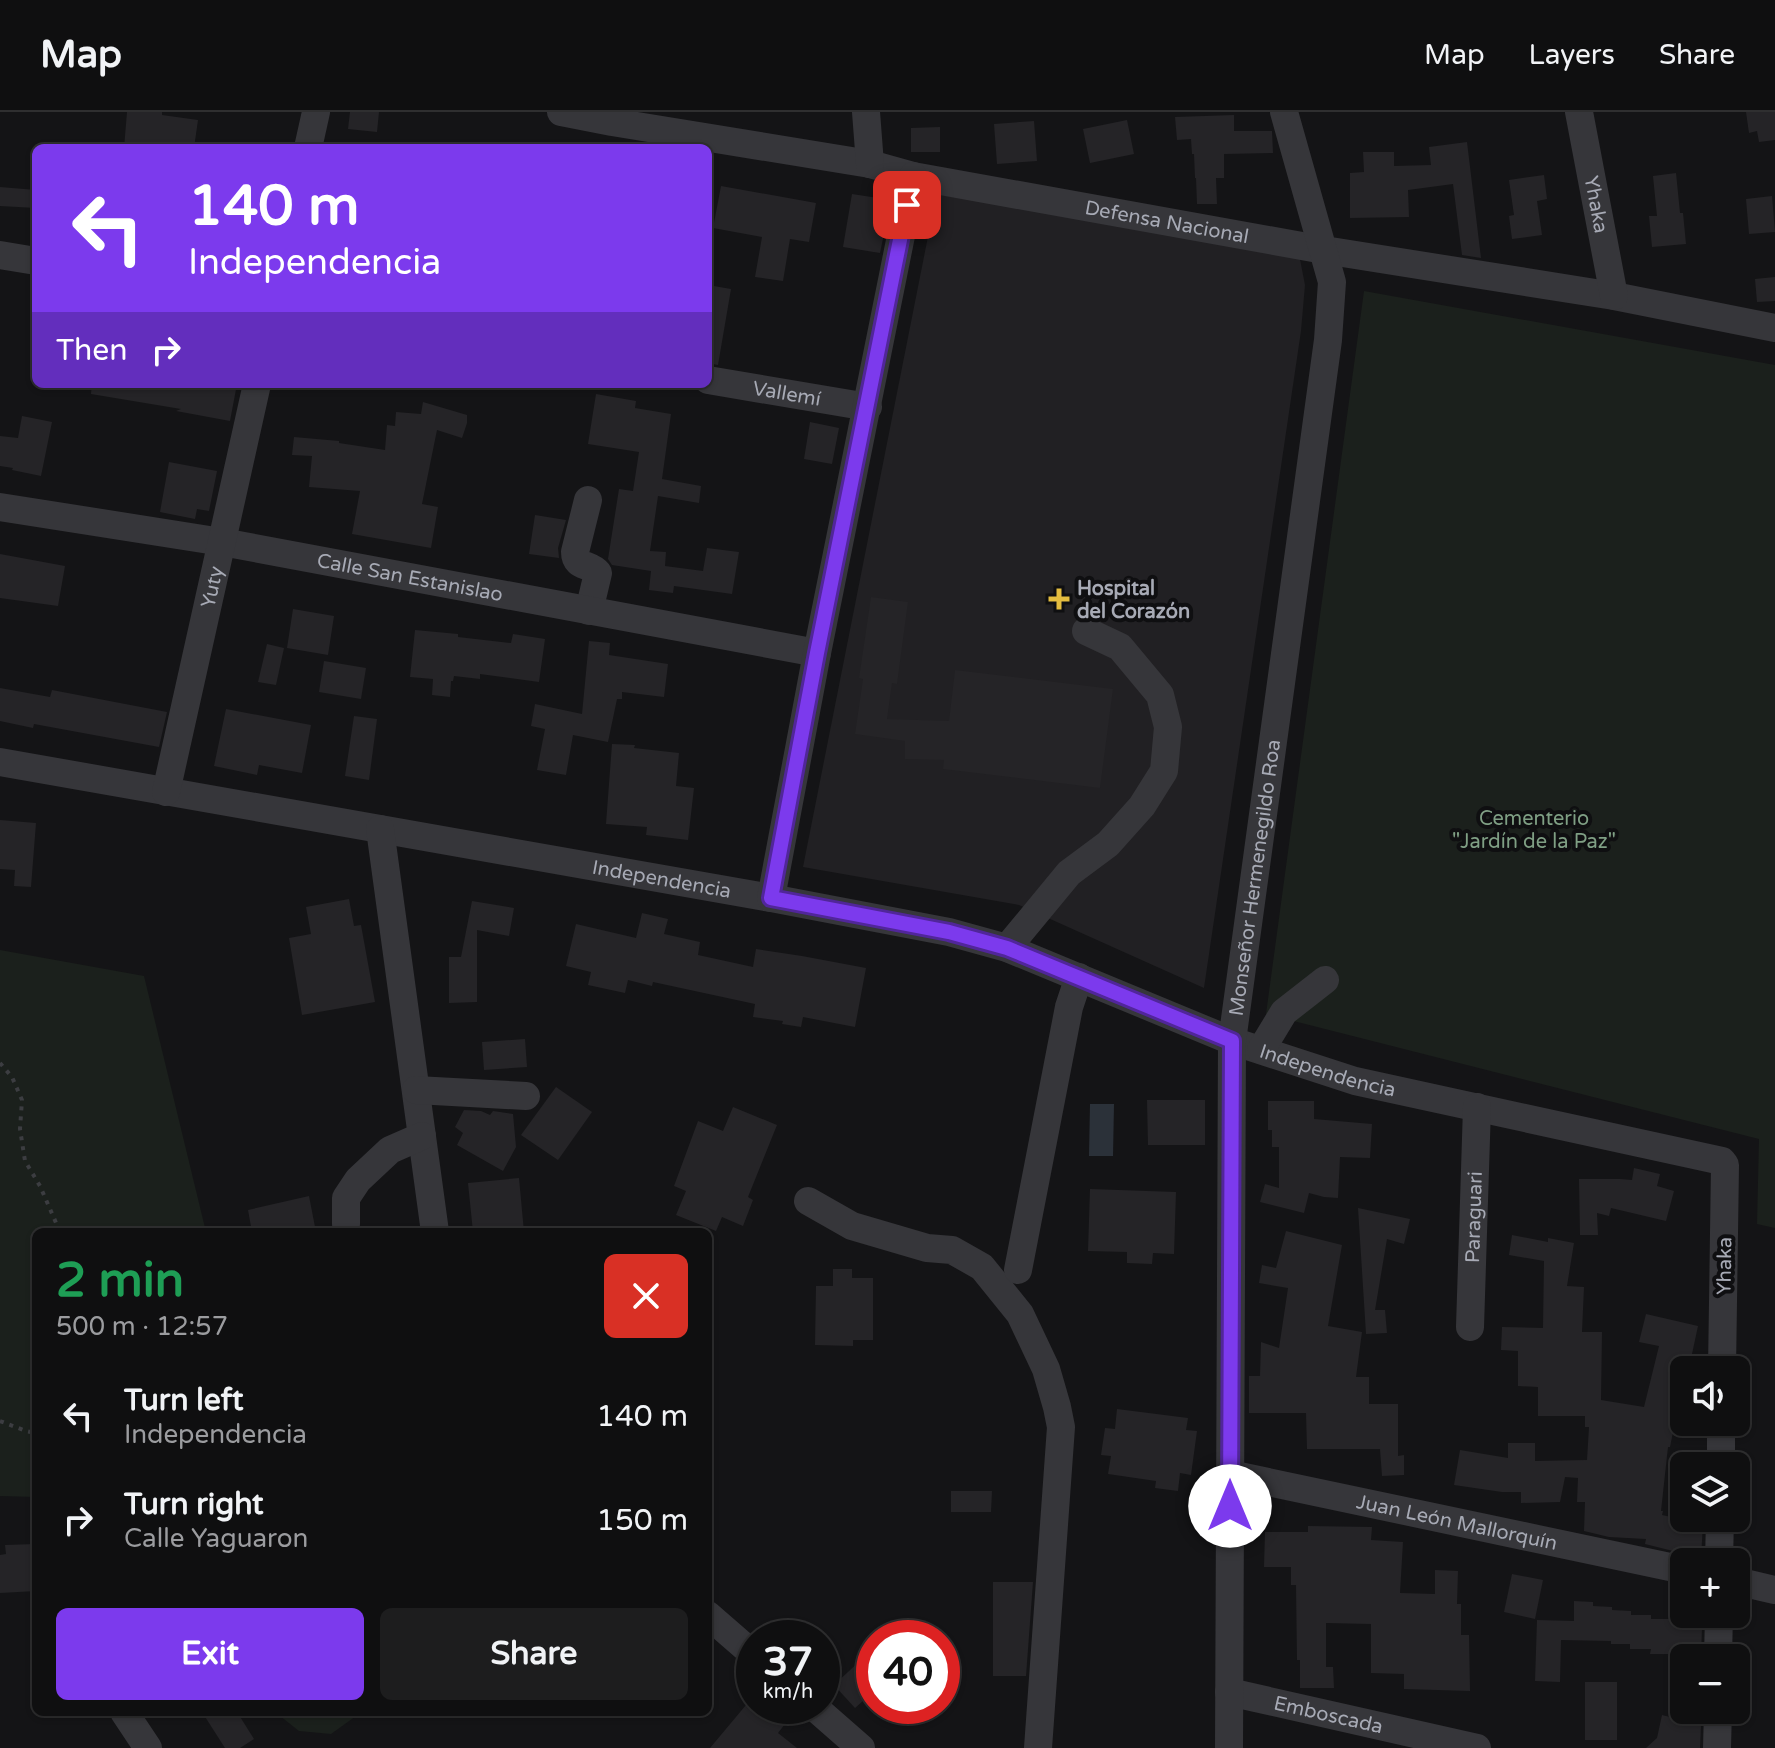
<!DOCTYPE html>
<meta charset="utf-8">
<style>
:root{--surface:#0f0f10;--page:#1d1d1e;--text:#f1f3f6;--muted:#9b9c9f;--line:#2f2f30;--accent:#7c3aed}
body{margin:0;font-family:"Varela Round",sans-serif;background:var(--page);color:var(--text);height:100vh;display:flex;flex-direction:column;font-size:30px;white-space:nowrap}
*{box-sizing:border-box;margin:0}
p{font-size:26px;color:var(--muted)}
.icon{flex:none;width:44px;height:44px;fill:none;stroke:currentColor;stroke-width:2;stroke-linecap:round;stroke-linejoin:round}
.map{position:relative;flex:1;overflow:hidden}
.side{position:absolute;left:32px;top:1116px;width:680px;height:488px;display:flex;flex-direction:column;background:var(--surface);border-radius:12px;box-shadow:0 2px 6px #0004,0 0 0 2px var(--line)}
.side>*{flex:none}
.banner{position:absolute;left:32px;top:32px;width:680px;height:244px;border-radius:12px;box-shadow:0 2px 6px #0004,0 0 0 2px var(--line);background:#7c3aed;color:#fff;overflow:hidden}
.controls{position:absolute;left:1670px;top:1244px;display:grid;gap:16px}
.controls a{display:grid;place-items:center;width:80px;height:80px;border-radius:12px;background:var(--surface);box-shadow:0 2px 6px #0004,0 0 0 2px var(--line);font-size:40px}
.speed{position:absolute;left:736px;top:1508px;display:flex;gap:16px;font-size:40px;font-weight:700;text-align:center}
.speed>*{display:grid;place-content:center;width:104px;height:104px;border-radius:50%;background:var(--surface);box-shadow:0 2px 6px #0004,0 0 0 2px var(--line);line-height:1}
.speed small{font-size:20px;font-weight:400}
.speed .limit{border:12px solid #d22;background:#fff;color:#111}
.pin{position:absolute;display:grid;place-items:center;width:68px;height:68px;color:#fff;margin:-34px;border-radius:16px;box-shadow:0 4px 12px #0006}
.me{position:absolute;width:88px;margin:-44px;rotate:0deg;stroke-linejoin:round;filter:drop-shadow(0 0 6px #0008)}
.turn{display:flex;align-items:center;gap:28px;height:168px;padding:0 24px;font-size:36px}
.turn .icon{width:104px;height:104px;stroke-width:2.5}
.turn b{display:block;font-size:56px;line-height:68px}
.then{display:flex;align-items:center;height:76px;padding:0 24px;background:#0003;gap:16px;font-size:30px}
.round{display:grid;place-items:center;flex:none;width:84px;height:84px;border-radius:12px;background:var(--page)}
.headline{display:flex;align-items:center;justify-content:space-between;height:136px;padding:0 24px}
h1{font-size:48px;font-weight:700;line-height:60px;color:#1e9e55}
.button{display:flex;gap:16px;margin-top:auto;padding:16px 24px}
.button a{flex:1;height:92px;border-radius:12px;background:var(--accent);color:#fff;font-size:32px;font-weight:700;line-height:92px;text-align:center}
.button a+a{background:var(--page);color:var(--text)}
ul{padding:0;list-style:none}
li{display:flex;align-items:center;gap:24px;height:104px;padding:0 24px}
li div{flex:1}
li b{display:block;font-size:30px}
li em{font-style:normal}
header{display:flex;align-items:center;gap:48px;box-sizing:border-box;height:112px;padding:0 40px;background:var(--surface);border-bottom:2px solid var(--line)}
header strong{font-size:38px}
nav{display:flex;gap:44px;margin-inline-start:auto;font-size:28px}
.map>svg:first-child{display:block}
.built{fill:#212023}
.green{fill:#1b201c}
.water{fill:#2b3139}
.building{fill:#252427}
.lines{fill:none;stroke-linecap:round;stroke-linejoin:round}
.path{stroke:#3c3d41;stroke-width:4;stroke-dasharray:4 6;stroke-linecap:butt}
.minor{stroke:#36363a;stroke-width:28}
.route-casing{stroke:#51269a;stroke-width:20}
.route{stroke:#7c3aed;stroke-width:14}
.poi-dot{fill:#e3bc3f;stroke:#0f0f11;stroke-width:3}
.labels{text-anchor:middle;stroke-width:8;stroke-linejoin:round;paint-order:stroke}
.street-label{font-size:20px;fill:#a7aab5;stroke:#0f0f11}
.poi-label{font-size:20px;font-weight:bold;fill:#a7aab5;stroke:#0f0f11;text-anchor:start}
.park-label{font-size:20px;fill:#7f9f84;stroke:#0f0f11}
</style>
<header>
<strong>Map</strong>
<nav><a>Map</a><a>Layers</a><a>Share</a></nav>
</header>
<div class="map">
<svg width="1775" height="1636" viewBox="0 0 1775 1636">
<rect width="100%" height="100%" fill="#141416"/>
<!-- built -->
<path class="built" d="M 938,74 L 1299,142 L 1305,173 L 1301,219 L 1204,876 L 1019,793 L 803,755 Z"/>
<!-- green -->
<g class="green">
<path d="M 1364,179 L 1775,253 L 1775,1116 L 1757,1112 L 1759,1027 L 1266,902 Z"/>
<path d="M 0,838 L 144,864 L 206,1120 L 36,1120 L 36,1385 L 0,1384 Z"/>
<path d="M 275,1600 L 358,1600 L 356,1604 L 331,1622 L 299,1619 Z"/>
</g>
<!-- water -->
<path class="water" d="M 1090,992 L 1114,992 L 1113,1044 L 1089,1044 Z"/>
<!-- building -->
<g class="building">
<path d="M 127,0 L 162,0 L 162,3 L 198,8 L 194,36 L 124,36 Z"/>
<path d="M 350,0 L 379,0 L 377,20 L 348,17 Z"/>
<path d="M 1746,0 L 1775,0 L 1775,28 L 1759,30 L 1757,19 L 1749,21 Z"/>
<path d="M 1234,3 L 1234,19 L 1272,19 L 1273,41 L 1224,42 L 1224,66 L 1216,66 L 1217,92 L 1197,92 L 1196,66 L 1195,66 L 1194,42 L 1192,42 L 1191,27 L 1177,28 L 1175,5 Z"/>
<path d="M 1127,8 L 1134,42 L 1090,51 L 1083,17 Z"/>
<path d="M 1034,9 L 1037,49 L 997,52 L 994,12 Z"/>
<path d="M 940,15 L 940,40 L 911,40 L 911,16 Z"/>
<path d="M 1467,30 L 1481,146 L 1462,143 L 1453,72 L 1408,78 L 1409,105 L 1350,106 L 1350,61 L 1364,60 L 1363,40 L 1394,40 L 1394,54 L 1431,53 L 1429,35 Z"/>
<path d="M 1676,61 L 1680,101 L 1683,101 L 1686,132 L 1652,135 L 1649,104 L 1657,104 L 1653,64 Z"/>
<path d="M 1544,63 L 1547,87 L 1537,89 L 1542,123 L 1512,127 L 1509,104 L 1514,103 L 1509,68 Z"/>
<path d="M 721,74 L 816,91 L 809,130 L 790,127 L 783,169 L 755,165 L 762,125 L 713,116 Z"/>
<path d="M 0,75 L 36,78 L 36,96 L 0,94 Z"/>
<path d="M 852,82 L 891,88 L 880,141 L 843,135 Z"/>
<path d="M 1772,84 L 1775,120 L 1749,122 L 1746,87 Z"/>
<path d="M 1775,165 L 1775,189 L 1757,190 L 1755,167 Z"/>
<path d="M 708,173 L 731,177 L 718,253 L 708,251 Z"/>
<path d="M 92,272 L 237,272 L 230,309 L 176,299 L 181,297 L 91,282 Z"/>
<path d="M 596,282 L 636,289 L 635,296 L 671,302 L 662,367 L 701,374 L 699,391 L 658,384 L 650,439 L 666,440 L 665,454 L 703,459 L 707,436 L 739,440 L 732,482 L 674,474 L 673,481 L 649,478 L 651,459 L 612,453 L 608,447 L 619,377 L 633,379 L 639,340 L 588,332 Z"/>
<path d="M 423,290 L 467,303 L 467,311 L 462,326 L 437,318 L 422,392 L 438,395 L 431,436 L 352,422 L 360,379 L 309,375 L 312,344 L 292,343 L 294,325 L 339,329 L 339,331 L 385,338 L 387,313 L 395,314 L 396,300 L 421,302 Z"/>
<path d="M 22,304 L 52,310 L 41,364 L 12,358 L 13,356 L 0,354 L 0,324 L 18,326 Z"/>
<path d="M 810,310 L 839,316 L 832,352 L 804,347 Z"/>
<path d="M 169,350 L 217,359 L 209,399 L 197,397 L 195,407 L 160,400 Z"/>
<path d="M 535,403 L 566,408 L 558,436 L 559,446 L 529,442 Z"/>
<path d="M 0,442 L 65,454 L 58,494 L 0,486 Z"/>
<path d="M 871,485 L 908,490 L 897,572 L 892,571 L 887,607 L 949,609 L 955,558 L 1113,577 L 1100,676 L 943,657 L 944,648 L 905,647 L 905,629 L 855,622 L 863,567 L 859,566 Z"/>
<path d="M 293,497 L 334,504 L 328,543 L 287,536 Z"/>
<path d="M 415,518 L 458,522 L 458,525 L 511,531 L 513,522 L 545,527 L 539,570 L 480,562 L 480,567 L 454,564 L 453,569 L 451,569 L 450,585 L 432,583 L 433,567 L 410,565 Z"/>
<path d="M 589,529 L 610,531 L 609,543 L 668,552 L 664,585 L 622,580 L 622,587 L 617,587 L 608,630 L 573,623 L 566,663 L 537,658 L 545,617 L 531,614 L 535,592 L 582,602 Z"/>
<path d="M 267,532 L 284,536 L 276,573 L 258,570 Z"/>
<path d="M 324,549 L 366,556 L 361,587 L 319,580 Z"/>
<path d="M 0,576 L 50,585 L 52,578 L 167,600 L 159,635 L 34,612 L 33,616 L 0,609 Z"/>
<path d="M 226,597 L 311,613 L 302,661 L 259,653 L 257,663 L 214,654 Z"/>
<path d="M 354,604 L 377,607 L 369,668 L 345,664 Z"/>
<path d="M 612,632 L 635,633 L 634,636 L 679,641 L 676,674 L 694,676 L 688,728 L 646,723 L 647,715 L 606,712 Z"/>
<path d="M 0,708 L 36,711 L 31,775 L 14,774 L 15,758 L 0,757 Z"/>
<path d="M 349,787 L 354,814 L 361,813 L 375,890 L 302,903 L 289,826 L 311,822 L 306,795 Z"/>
<path d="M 472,789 L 514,796 L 509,824 L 477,818 L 477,890 L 449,891 L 449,845 L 461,845 Z"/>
<path d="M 642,801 L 668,807 L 664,822 L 700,830 L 698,843 L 753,855 L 756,837 L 802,844 L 866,856 L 855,915 L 803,905 L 801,915 L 782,912 L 783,909 L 753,905 L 755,892 L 653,870 L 652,874 L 628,868 L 625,881 L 588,873 L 591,860 L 566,854 L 576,812 L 636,826 Z"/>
<path d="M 525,927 L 527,955 L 484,958 L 482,930 Z"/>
<path d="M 556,975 L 592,1000 L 558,1048 L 521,1023 Z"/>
<path d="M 1147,988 L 1205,988 L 1205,1033 L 1148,1033 Z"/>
<path d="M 1268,989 L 1314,989 L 1314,1007 L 1372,1012 L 1370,1046 L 1340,1045 L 1338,1086 L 1324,1085 L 1309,1081 L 1304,1101 L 1260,1090 L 1265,1072 L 1279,1076 L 1279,1035 L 1272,1035 L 1272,1018 L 1268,1018 Z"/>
<path d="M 733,995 L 777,1013 L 748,1085 L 753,1088 L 743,1114 L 722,1105 L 716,1119 L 676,1103 L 686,1079 L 674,1074 L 698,1009 L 723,1019 Z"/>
<path d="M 464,998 L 481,999 L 490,1003 L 493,999 L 513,1002 L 516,1035 L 503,1059 L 457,1033 L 463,1021 L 455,1015 Z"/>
<path d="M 1634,1056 L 1660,1062 L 1657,1074 L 1674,1079 L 1666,1109 L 1611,1096 L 1609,1104 L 1597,1101 L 1598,1123 L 1580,1123 L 1579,1067 L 1620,1067 L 1632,1068 Z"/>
<path d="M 519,1066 L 524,1120 L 473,1120 L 468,1071 Z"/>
<path d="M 1090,1077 L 1176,1080 L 1174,1142 L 1153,1141 L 1152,1152 L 1127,1151 L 1127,1140 L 1088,1139 Z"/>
<path d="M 309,1084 L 316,1120 L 252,1120 L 248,1098 Z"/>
<path d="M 1358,1096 L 1410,1107 L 1404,1132 L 1387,1127 L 1375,1198 L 1385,1198 L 1387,1221 L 1366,1222 Z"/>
<path d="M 1286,1119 L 1342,1133 L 1328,1214 L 1362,1220 L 1356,1265 L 1369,1265 L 1369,1292 L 1398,1292 L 1398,1344 L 1404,1343 L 1404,1363 L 1382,1364 L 1380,1337 L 1307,1337 L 1306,1301 L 1249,1301 L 1249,1264 L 1260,1264 L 1261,1230 L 1279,1236 L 1288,1176 L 1259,1171 L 1262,1153 L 1276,1156 Z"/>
<path d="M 1512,1123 L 1548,1130 L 1548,1126 L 1574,1131 L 1567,1174 L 1584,1175 L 1582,1220 L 1602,1220 L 1601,1288 L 1644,1295 L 1659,1234 L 1639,1230 L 1646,1202 L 1698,1214 L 1692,1242 L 1690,1242 L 1687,1258 L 1684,1258 L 1684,1322 L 1673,1320 L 1670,1335 L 1668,1335 L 1661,1399 L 1663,1399 L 1662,1403 L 1703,1412 L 1701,1446 L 1645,1432 L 1646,1427 L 1609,1425 L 1584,1419 L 1585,1390 L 1577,1390 L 1578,1366 L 1565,1365 L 1560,1390 L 1521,1391 L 1521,1380 L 1502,1380 L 1454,1373 L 1460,1338 L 1508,1346 L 1508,1331 L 1535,1331 L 1535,1349 L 1587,1348 L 1589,1315 L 1585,1315 L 1585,1304 L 1538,1304 L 1538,1275 L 1518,1274 L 1518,1239 L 1501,1238 L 1502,1215 L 1543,1216 L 1544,1149 L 1509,1143 Z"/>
<path d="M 833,1157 L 852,1157 L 852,1166 L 873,1166 L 873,1228 L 853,1228 L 853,1234 L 815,1233 L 816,1174 L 833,1174 Z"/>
<path d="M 1117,1297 L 1188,1306 L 1186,1318 L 1197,1319 L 1191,1363 L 1180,1361 L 1178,1379 L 1155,1376 L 1156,1369 L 1108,1362 L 1111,1344 L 1101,1343 L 1105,1316 L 1115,1317 Z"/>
<path d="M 951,1379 L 992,1379 L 991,1400 L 951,1400 Z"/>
<path d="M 1308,1414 L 1372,1415 L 1371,1428 L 1403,1430 L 1400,1481 L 1435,1482 L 1435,1458 L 1458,1459 L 1457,1492 L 1461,1492 L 1461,1523 L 1469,1523 L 1470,1579 L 1404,1577 L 1404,1562 L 1371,1561 L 1371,1512 L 1326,1511 L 1326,1555 L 1333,1555 L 1334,1576 L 1300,1576 L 1300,1548 L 1297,1548 L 1296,1473 L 1291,1473 L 1291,1455 L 1264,1455 L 1265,1420 L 1308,1420 Z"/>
<path d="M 36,1432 L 36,1479 L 0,1481 L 0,1443 L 6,1442 L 5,1433 Z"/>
<path d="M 1512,1462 L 1543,1468 L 1535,1507 L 1504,1500 Z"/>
<path d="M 993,1470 L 1033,1470 L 1026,1564 L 993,1564 Z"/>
<path d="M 1574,1489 L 1593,1490 L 1593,1494 L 1612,1495 L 1612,1498 L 1631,1499 L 1631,1503 L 1651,1503 L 1651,1507 L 1670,1507 L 1670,1511 L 1690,1511 L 1690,1514 L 1702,1515 L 1701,1546 L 1669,1546 L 1669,1542 L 1650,1542 L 1651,1537 L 1630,1537 L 1630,1532 L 1611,1532 L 1611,1529 L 1561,1528 L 1560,1570 L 1535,1569 L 1537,1508 L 1574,1509 Z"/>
<path d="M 862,1547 L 874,1559 L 874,1579 L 855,1596 L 834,1573 Z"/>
<rect x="1585" y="1570" width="32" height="58"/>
<path d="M 746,1593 L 757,1603 L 764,1595 L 785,1612 L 778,1621 L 797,1636 L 710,1636 Z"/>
<path d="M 202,1600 L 237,1600 L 254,1627 L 240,1636 L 225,1636 Z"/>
<path d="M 1662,1603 L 1701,1613 L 1700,1636 L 1646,1636 L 1657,1626 Z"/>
</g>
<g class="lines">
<!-- path -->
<g class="path">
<path d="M 0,951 L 12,965 L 22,988 L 20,1017 L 25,1049 L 40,1074 L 60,1120"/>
<path d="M 0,1309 L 26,1319 L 36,1321"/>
</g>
<!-- minor -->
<g class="minor">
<path id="s1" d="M 561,0 L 612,10 L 870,52 L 913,64 L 1324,138 L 1614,184 L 1775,216"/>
<path d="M 866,0 L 870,52"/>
<path id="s2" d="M 1579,0 L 1614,184"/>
<path d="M 308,36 L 316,0"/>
<path d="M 0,143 L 36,149"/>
<path id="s3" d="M 708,268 L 868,295"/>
<path d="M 588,388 L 575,440 C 575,456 590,451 598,461 L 589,499"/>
<path id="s4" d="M 0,395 L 222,430 L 817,541"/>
<path id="s5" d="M 0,650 L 771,786 L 949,820 L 1007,836 L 1232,929 L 1355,969 L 1722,1049 L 1725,1053 L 1722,1258"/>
<path id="s6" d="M 166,680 L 257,272"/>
<path d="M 380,717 L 435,1120"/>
<path d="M 771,786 L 817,541 L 913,64"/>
<path d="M 1007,836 L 1069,761 L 1108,732 L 1142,694 L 1164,659 L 1168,615 L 1160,583 L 1120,535 L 1086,519"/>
<path d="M 1261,938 L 1284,900 L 1325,868"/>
<path d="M 416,978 L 526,984"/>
<path d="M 808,1089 L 852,1114 L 927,1136 L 952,1138 L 982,1155 L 1020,1202 L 1046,1257 L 1057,1295 L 1061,1315 L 1038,1636"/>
<path d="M 346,1112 L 346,1086 L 358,1068 L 390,1038 L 422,1024"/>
<path d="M 1018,1158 L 1069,895 L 1079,865"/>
<path id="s7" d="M 1470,1215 L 1477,995"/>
<path d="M 1721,1354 L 1721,1310"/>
<path id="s8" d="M 1230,1362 L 1684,1458"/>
<path d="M 1719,1450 L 1720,1406"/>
<path d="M 1736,1469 L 1775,1478"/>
<path d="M 708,1503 L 754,1543"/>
<path d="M 1718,1546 L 1719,1502"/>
<path id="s9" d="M 1229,1580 L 1477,1636"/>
<path d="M 813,1594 L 861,1636"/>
<path d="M 124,1600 L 148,1636"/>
<path id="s10" d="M 1229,1636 L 1232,929 L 1328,228 L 1332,170 L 1284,0"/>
<path d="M 1717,1636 L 1718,1598"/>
</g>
</g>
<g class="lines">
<defs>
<path id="route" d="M 907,93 L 817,541 L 771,786 L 949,820 L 1007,836 L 1232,929 L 1230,1394"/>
</defs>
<!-- route casing -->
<use href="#route" class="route-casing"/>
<!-- route -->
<use href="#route" class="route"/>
</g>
<!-- markers -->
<path class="poi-dot" d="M1055 475h8v8h8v8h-8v8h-8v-8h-8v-8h8z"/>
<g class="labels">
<!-- street labels -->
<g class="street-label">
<text dy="7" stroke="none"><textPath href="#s2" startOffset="94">Yhaka</textPath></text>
<text dy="7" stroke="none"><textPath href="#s1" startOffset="616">Defensa Nacional</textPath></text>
<text dy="7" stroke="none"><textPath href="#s3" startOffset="80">Vallemí</textPath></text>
<text dy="7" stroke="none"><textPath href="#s4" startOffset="416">Calle San Estanislao</textPath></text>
<text dy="7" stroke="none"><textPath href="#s6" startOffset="210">Yuty</textPath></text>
<text dy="7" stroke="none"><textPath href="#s10" startOffset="872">Monseñor Hermenegildo Roa</textPath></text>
<text dy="7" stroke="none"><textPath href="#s5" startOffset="672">Independencia</textPath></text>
<text dy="7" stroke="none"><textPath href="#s5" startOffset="1368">Independencia</textPath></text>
<text dy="7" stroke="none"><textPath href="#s7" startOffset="110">Paraguari</textPath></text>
<text transform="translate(1724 1154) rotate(-89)" y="7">Yhaka</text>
<text dy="7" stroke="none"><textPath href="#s8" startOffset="232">Juan León Mallorquín</textPath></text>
<text dy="7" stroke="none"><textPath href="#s9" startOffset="102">Emboscada</textPath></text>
</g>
<!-- poi labels -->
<g class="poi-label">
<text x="1077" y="483">Hospital<tspan x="1077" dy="23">del Corazón</tspan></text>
</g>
<!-- park labels -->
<g class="park-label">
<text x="1534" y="713">Cementerio<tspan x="1534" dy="23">"Jardín de la Paz"</tspan></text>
</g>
</g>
</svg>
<div class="controls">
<a><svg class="icon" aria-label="sound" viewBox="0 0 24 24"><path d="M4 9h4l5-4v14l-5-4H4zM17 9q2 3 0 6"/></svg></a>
<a><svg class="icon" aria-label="layers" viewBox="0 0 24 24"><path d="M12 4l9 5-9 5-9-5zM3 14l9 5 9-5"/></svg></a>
<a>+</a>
<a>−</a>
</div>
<div class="speed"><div>37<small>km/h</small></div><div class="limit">40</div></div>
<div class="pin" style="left:907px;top:93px;background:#d93025"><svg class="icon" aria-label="arrive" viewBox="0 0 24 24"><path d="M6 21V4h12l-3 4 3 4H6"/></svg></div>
<svg class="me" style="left:1230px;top:1394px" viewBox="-20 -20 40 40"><circle r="19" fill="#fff"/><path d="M0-13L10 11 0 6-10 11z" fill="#7c3aed"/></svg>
<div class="banner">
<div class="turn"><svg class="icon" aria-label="left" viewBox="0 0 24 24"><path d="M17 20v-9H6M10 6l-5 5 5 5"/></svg><div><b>140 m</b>Independencia</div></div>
<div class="then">Then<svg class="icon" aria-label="right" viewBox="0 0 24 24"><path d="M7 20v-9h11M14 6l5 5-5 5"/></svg></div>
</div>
<section class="side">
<div class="headline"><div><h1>2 min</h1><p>500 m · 12:57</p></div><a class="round" style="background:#d93025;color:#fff"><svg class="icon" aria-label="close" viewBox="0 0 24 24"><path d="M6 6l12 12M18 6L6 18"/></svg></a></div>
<ul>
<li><svg class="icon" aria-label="left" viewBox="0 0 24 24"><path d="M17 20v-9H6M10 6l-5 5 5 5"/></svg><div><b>Turn left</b><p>Independencia</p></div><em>140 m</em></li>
<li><svg class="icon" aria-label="right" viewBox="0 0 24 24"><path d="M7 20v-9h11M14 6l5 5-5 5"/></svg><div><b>Turn right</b><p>Calle Yaguaron</p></div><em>150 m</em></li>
</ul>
<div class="button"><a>Exit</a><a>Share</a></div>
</section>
</div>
